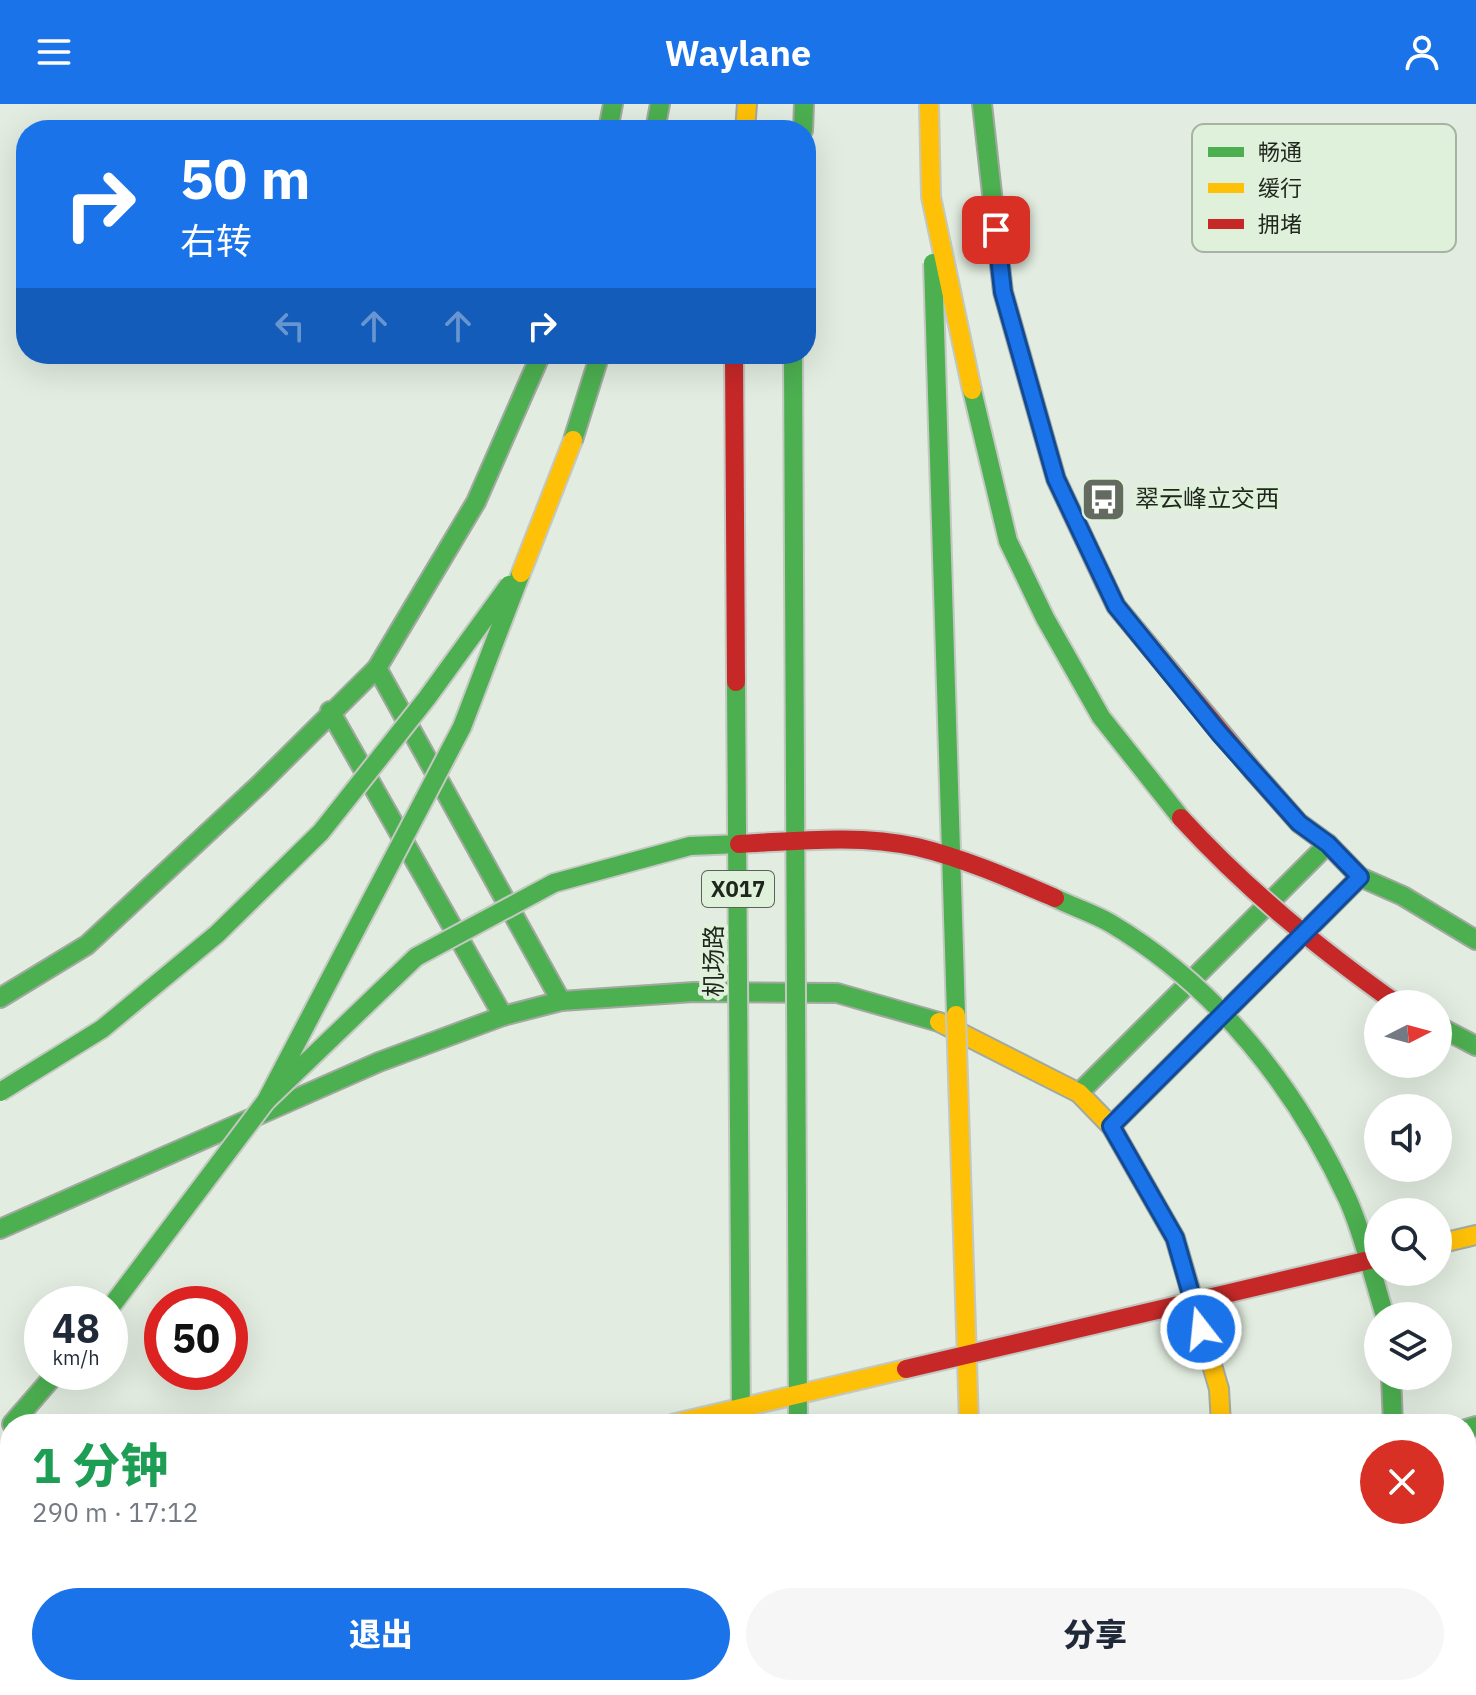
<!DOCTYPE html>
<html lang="zh">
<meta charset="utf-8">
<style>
:root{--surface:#fff;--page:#f6f6f7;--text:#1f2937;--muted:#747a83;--accent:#1a73e8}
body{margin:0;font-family:"IBM Plex Sans","Noto Sans SC",sans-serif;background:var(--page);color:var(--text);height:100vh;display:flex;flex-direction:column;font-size:30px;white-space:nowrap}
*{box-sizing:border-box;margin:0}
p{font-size:26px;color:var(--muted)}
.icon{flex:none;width:44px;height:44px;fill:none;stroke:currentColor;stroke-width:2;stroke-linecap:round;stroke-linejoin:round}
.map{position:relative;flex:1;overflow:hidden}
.side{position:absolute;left:0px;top:1310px;width:1476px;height:282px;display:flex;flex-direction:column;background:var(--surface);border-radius:32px 32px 0 0;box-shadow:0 8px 32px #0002}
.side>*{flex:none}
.hud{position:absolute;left:16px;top:16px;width:800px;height:244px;border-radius:32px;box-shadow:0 8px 32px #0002;background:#1a73e8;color:#fff;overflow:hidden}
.needle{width:52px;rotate:84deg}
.controls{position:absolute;left:1364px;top:886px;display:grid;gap:16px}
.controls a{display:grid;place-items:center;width:88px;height:88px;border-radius:50%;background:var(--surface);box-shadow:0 8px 32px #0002;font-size:40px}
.speed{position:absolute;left:24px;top:1182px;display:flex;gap:16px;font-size:40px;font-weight:700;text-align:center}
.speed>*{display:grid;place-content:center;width:104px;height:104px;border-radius:50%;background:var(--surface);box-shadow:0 8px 32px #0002;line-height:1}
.speed small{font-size:20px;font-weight:400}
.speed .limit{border:12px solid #d22;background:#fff;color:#111}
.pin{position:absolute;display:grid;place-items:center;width:68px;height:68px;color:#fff;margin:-34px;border-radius:16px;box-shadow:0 4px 12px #0006}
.me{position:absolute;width:88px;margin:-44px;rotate:344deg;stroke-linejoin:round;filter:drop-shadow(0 0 6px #0008)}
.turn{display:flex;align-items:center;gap:28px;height:168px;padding:0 32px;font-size:36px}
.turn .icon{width:104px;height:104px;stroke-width:2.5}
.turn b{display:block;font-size:56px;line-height:68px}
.lanes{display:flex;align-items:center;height:76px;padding:0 32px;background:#0003;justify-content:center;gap:40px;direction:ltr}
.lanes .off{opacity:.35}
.round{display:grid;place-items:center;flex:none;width:84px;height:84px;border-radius:42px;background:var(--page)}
.summary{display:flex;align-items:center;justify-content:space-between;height:136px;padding:0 32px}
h1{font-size:48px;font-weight:800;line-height:60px;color:#1e9e55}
.button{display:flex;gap:16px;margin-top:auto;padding:16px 32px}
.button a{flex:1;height:92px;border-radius:48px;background:var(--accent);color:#fff;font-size:32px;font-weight:800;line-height:92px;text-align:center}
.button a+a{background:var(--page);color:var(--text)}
header{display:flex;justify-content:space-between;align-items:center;height:104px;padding:0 32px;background:var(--accent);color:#fff;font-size:36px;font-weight:800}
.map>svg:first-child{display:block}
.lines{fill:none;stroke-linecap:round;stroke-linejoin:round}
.fast-casing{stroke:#a2a9a0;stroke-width:22}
.slow-casing{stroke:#a2a9a0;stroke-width:22}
.jam-casing{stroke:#a2a9a0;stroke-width:22}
.fast{stroke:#4caf50;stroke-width:18}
.slow{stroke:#ffc107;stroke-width:18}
.jam{stroke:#c62828;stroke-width:18}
.fast-bridge-casing{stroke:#c4c8c2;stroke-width:22;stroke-linecap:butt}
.slow-bridge-casing{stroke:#c4c8c2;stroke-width:22;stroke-linecap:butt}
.jam-bridge-casing{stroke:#c4c8c2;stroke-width:22;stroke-linecap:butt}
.fast-bridge{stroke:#4caf50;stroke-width:18}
.slow-bridge{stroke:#ffc107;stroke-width:18}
.jam-bridge{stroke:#c62828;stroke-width:18}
.route-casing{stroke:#114b97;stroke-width:20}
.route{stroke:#1a73e8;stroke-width:14}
.labels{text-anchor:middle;stroke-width:8;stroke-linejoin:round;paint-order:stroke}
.shield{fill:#dff1db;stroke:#596356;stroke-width:2}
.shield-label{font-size:22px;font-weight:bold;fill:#1f261d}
.poi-label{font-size:24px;fill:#1f261d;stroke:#dff1db;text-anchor:start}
.street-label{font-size:24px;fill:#1f261d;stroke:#dff1db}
.key{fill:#dff1db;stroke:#a5b4a2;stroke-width:2}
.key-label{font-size:22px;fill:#1f261d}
</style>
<header><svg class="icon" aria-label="menu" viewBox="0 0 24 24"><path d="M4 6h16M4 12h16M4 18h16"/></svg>Waylane<svg class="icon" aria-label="person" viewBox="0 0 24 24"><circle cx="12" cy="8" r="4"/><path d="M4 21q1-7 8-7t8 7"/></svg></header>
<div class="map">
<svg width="1476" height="1591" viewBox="0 0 1476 1591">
<rect width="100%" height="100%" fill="#e2ece0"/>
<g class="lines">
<defs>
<g id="fast">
<path d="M 982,0 L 1003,188 L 1056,375 L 1105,479"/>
<path d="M 608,26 L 613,0"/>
<path d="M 655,26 L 660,0"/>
<path d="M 803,26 L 804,0"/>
<path d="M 573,336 L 600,250"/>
<path d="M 377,564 L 561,897"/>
<path d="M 330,607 L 503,912"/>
<path d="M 1254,668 L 1299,719 L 1328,740 L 1360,773 L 1403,792 L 1476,836"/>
<path d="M 0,894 L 87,841 L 260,680 L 377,564 L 476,398 L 541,250"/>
<path d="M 1438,922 L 1476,942"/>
<path d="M 1079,989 L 1328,740"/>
<path d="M 1111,1022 L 1360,773"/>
<path d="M 0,1125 L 379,958 L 503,912 L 561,897 L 694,888 L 837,889 L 939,918"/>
<path d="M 1391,1272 L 1393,1320"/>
<path d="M 12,1320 L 57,1268"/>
<path d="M 1466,1325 L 1476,1322"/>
<path d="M 1466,1408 L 1476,1405"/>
<path d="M 800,1582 L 800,1591"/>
<path d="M 975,1582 L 975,1591"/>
<path d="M 80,1591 L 91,1582"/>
<path d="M 595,1591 L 624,1582"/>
<path d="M 723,1591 L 724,1582"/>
<path d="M 842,1591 L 873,1582"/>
<path d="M 915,1591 L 943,1582"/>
<path d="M 1164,1591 L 1171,1582"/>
<path d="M 1326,1591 L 1331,1582"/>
</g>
<g id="slow">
<path d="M 745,26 L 747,0"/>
<path d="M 939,918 L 1079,989 L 1111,1022 L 1175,1134 L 1219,1285 L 1221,1320"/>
<path d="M 1438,1140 L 1476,1131"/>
</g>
<g id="jam">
<path d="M 1105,479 L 1116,502 L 1254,668"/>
<path d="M 0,1475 L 10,1473"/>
</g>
</defs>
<!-- fast casing -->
<use href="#fast" class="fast-casing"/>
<!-- slow casing -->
<use href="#slow" class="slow-casing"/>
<!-- jam casing -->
<use href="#jam" class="jam-casing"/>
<!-- fast -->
<use href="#fast" class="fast"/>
<!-- slow -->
<use href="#slow" class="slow"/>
<!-- jam -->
<use href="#jam" class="jam"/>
<defs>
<g id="fast-bridge">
<path d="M 933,159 L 956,911"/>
<path d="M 793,250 L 798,1320"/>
<path d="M 972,286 L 1008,437 L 1045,514 L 1101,613 L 1181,714"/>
<path d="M 736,578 L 741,1320"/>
<path d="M 1055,794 C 1073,803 1093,809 1110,819 C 1218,883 1297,985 1348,1096 C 1364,1132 1373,1174 1385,1212"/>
<path d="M 0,988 L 102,925 L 217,830 L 321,728 L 427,594 L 509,481"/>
<path d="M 266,997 L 416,853 L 554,779 L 690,742 L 739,740"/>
<path d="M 110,1204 L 266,997 L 462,623 L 521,469"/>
</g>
<g id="slow-bridge">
<path d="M 929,0 L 931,93 L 972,286"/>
<path d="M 521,469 L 573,336"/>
<path d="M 956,911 L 969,1320"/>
<path d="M 672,1320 L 906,1265"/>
</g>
<g id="jam-bridge">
<path d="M 734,250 L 736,578"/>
<path d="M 1181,714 C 1248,787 1317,843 1397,900"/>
<path d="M 739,740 C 797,737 859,730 917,743 C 963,754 1011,775 1055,794"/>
<path d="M 906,1265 L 1378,1154"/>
</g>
</defs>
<!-- fast-bridge casing -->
<use href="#fast-bridge" class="fast-bridge-casing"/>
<!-- slow-bridge casing -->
<use href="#slow-bridge" class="slow-bridge-casing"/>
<!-- jam-bridge casing -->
<use href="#jam-bridge" class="jam-bridge-casing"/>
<!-- fast-bridge -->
<use href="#fast-bridge" class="fast-bridge"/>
<!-- slow-bridge -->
<use href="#slow-bridge" class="slow-bridge"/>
<!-- jam-bridge -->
<use href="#jam-bridge" class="jam-bridge"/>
</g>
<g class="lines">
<defs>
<path id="route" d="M 996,126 L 1003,188 L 1056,375 L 1116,502 L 1219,629 L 1299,719 L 1328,740 L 1360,773 L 1111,1022 L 1175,1134 L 1201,1225"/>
</defs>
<!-- route casing -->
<use href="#route" class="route-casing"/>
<!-- route -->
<use href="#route" class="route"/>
</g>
<!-- icons -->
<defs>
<symbol id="bus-square" viewBox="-11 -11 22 22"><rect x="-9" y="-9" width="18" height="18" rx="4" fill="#636b61" stroke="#dff1db"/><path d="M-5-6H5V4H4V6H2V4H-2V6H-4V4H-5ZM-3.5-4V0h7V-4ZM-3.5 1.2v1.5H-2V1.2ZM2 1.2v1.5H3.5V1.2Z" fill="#fff"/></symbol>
</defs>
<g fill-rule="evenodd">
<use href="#bus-square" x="1078" y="370" width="51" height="51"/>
</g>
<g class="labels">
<!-- shield labels -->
<rect class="shield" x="702" y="767" width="72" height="36" rx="6"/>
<g class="shield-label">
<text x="738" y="793">X017</text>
</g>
<!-- poi labels -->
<g class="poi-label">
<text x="1135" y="403">翠云峰立交西</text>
</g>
<!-- street labels -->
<g class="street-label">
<text transform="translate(714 857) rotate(-90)" y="8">机场路</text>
</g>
</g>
<!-- legend -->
<rect x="1192" y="20" width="264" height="128" rx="12" class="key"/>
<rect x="1208" y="43" width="36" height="10" fill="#4caf50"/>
<rect x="1208" y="79" width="36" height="10" fill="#ffc107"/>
<rect x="1208" y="115" width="36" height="10" fill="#c62828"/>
<g class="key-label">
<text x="1258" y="56">畅通</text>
<text x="1258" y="92">缓行</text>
<text x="1258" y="128">拥堵</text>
</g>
</svg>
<div class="controls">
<a><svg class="needle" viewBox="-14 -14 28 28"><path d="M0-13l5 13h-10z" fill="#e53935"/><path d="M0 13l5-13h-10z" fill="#747a83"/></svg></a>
<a><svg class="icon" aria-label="sound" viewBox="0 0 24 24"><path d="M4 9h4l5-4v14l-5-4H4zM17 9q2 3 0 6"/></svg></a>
<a><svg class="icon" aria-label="search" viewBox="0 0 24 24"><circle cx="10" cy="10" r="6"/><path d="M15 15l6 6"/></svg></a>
<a><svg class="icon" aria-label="layers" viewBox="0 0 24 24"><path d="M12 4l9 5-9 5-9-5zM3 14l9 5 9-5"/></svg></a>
</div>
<div class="speed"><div>48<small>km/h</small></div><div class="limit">50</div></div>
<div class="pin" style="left:996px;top:126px;background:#d93025"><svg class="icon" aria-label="arrive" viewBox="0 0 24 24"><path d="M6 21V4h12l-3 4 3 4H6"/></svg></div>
<svg class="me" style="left:1201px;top:1225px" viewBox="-20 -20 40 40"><circle r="17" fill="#1a73e8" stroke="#fff" stroke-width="3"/><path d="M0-11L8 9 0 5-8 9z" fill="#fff"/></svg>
<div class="hud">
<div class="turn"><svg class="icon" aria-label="right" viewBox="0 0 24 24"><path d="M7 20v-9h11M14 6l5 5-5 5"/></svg><div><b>50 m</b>右转</div></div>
<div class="lanes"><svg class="icon off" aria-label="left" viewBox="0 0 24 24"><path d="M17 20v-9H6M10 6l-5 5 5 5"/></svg><svg class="icon off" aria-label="ahead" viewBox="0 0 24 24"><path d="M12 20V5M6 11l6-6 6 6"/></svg><svg class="icon off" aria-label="ahead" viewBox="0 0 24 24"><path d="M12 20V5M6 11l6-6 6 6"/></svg><svg class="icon" aria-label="right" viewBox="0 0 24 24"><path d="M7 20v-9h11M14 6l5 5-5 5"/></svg></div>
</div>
<section class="side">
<div class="summary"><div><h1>1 分钟</h1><p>290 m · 17:12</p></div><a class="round" style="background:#d93025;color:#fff"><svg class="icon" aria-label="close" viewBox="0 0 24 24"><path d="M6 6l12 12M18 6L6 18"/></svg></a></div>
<div class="button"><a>退出</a><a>分享</a></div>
</section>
</div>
